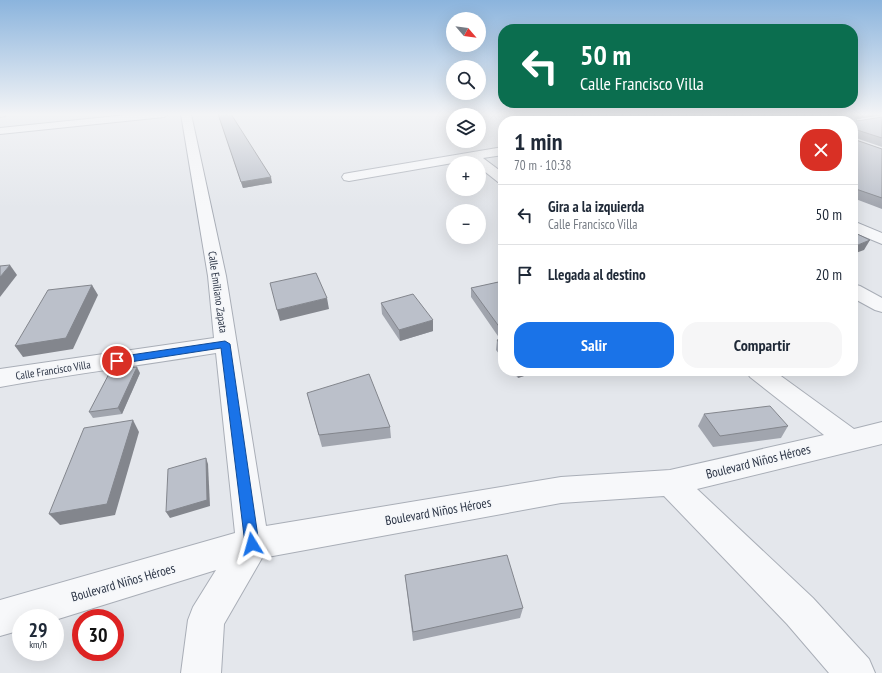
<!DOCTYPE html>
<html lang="es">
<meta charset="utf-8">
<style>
:root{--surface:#fff;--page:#f6f6f7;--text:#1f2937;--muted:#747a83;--line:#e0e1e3;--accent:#1a73e8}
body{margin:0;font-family:"PT Sans Narrow",sans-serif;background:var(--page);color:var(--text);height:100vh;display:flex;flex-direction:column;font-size:15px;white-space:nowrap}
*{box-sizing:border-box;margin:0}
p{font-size:13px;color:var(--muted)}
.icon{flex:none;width:22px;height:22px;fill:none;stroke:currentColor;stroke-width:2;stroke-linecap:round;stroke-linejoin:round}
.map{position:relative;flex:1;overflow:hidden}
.panel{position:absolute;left:498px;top:116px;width:360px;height:260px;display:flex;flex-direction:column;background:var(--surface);border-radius:16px;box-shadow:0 4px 16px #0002}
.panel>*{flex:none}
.banner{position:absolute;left:498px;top:24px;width:360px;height:84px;border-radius:16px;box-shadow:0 4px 16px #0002;background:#0b6e4f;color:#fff;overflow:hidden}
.needle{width:26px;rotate:118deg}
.buttons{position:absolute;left:446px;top:12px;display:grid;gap:8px}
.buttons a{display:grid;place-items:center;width:40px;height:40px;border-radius:50%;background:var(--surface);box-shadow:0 4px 16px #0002;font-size:20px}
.speed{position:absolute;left:12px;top:609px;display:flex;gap:8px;font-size:20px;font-weight:700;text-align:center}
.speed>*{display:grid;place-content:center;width:52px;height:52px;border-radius:50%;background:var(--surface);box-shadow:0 4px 16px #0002;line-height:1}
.speed small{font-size:10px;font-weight:400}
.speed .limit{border:6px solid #d22;background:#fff;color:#111}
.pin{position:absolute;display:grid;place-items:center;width:34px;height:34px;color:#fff;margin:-17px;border:2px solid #fff;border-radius:50%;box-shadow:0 1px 4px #0007}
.me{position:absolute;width:44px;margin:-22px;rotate:352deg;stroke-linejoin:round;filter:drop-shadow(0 0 3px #0008)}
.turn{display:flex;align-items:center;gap:14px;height:84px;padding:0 16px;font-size:18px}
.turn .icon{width:52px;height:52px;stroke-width:2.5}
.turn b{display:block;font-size:28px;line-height:34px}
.round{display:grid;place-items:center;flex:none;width:42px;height:42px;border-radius:16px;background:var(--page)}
.headline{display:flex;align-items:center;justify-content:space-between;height:68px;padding:0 16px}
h1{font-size:24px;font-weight:600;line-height:30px}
.cta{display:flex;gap:8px;margin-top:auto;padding:8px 16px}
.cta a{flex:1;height:46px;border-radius:16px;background:var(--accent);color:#fff;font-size:16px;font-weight:600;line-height:46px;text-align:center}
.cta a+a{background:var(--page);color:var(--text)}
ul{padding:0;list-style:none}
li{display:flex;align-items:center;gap:12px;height:60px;padding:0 16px;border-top:1px solid var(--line)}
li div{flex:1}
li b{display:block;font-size:15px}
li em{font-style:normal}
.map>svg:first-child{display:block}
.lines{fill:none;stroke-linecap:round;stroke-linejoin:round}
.street-casing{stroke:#a9aeb7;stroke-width:2}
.street{fill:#f7f8fa;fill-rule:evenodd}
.wall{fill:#a1a5ae}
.shaded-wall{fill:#83868d}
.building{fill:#bbc0ca;stroke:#83868d}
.route{fill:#1a73e8;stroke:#114b97}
.labels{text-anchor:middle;stroke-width:3;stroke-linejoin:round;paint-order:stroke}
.street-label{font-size:11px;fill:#2b3445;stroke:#f4f6f9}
.near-street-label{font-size:13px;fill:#2b3445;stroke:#f4f6f9}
</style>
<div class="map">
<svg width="882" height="673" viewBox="0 0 882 673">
<rect width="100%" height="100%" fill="#e4e7ec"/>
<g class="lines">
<defs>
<g id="street">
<path d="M 0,114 L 6,114 L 5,116 L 0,117 Z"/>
<path d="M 136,114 L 169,114 L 164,117 L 0,134 L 0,128 Z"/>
<path d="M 181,114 L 191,114 L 226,276 L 266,526 L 561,477 L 670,470 L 824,435 L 750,377 L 746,371 L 774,371 L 854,429 L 882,422 L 882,444 L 697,489 L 813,598 L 869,659 L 875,673 L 829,673 L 787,624 L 664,496 L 561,503 L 262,558 L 224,624 L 221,673 L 181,673 L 188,620 L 193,607 L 216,570 L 55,620 L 55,618 L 21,618 L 21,630 L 0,636 L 0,600 L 235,533 L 216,353 C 144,365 72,374 0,387 L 0,369 L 214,338 L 208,276 Z"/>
<path d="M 532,114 L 544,114 L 554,121 L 541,121 Z"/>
<path d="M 503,147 L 503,155 L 483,158 L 503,173 L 503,183 L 498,182 L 479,167 L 479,163 L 473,163 L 470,160 L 349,181 L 344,180 L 342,177 L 344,174 L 349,173 Z"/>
<path d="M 853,221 L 882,233 L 882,244 L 853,232 Z"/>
<path d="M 853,284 L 860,286 L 882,298 L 882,312 L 875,310 L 853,298 Z"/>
</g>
</defs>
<!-- street casing -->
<use href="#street" class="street-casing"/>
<!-- street -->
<use href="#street" class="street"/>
</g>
<!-- wall -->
<g class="wall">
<path d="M 218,114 L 231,114 L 272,183 L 243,188 Z"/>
<path d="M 546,114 L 618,114 L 609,115 L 783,115 L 780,114 L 882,114 L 882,115 L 856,119 L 857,121 L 882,117 L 882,147 L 856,138 L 856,140 L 882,149 L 882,209 L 853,198 L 853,121 L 552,121 L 553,118 Z"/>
<path d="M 503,281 L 503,359 L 496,350 L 497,340 L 500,339 L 471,297 L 471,288 Z"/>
<path d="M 381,303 L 433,331 L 400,341 L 382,314 Z"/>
<path d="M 512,371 L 539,371 L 518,378 Z"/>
<path d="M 140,373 L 122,414 L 93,418 L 89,412 Z"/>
<path d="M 307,393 L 390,427 L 391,438 L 322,447 Z"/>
<path d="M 704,414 L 788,426 L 781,438 L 713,447 L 698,426 Z"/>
<path d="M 405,575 L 523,608 L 520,618 L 413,641 Z"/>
</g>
<!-- shaded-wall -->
<g class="shaded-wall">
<path d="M 607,114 L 618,114 L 608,116 Z"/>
<path d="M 854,114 L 882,114 L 882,115 L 852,120 Z"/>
<path d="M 271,177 L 272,183 L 243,188 L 241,182 Z"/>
<path d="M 870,240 L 864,250 L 853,254 L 853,247 Z"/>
<path d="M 10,265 L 17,275 L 0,297 L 0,277 Z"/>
<path d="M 92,285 L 98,295 L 73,349 L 23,357 L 15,346 Z"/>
<path d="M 327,298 L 329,309 L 280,321 L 277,310 Z"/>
<path d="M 433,320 L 433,331 L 400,341 L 399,330 Z"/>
<path d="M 137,367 L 140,373 L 122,414 L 118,408 Z"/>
<path d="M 519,371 L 539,371 L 518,378 Z"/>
<path d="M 133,420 L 139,432 L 115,515 L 60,525 L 49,514 Z"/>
<path d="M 206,458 L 208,464 L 210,506 L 170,518 L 166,512 Z"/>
</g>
<!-- building -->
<g class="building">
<path d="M 218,114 L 231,114 L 271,177 L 241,182 Z"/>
<path d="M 556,114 L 608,114 L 609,115 L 630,114 L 770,114 L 789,115 L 794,114 L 854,114 L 857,121 L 882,117 L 882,138 L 857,130 L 855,132 L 856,140 L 882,149 L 882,198 L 853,188 L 853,121 L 566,121 L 553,115 L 556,115 Z"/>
<path d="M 853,232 L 870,240 L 853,247 Z"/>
<path d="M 10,265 L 0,277 L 0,266 Z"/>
<path d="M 316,273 L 327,298 L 277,310 L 270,283 Z"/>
<path d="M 503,281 L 503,332 L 471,288 Z"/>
<path d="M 92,285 L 66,338 L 15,346 L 48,290 Z"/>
<path d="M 413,294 L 433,320 L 399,330 L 381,303 Z"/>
<path d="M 503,338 L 503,348 L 497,340 Z"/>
<path d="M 137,367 L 118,408 L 89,412 L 111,370 Z"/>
<path d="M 369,374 L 390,427 L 319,435 L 307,393 Z"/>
<path d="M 770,406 L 788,426 L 720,436 L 704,414 Z"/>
<path d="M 133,420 L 107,504 L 49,514 L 84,428 Z"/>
<path d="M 206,458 L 207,500 L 166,512 L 168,469 Z"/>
<path d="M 507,555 L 523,608 L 413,632 L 405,575 Z"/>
</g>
<!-- sky -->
<linearGradient id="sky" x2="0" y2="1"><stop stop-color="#8bb4dd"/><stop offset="0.55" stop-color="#f3f4f6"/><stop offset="1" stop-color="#f3f4f6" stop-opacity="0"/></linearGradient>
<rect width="882" height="208" fill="url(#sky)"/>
<!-- route -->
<path class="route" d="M 225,341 L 230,344 L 259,544 L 257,549 L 252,551 L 247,549 L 245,544 L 221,348 L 117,364 L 113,361 L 117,357 Z"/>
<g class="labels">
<!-- street labels -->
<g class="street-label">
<text transform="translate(218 292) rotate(82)" y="4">Calle Emiliano Zapata</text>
<text transform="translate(53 370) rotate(-9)" y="4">Calle Francisco Villa</text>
</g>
<!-- near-street labels -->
<g class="near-street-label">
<text transform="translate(758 461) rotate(-14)" y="5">Boulevard Niños Héroes</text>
<text transform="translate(438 511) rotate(-10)" y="5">Boulevard Niños Héroes</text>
<text transform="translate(123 582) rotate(-16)" y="5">Boulevard Niños Héroes</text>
</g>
</g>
</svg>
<div class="buttons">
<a><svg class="needle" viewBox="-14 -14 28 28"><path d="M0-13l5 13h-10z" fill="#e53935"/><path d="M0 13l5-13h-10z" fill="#747a83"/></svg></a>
<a><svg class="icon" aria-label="search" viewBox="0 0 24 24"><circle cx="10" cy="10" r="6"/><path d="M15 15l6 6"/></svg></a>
<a><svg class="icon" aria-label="layers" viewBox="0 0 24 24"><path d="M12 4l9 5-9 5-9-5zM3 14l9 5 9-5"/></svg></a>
<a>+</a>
<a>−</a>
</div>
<div class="speed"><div>29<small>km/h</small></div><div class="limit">30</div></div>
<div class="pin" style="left:117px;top:361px;background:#d93025"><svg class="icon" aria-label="arrive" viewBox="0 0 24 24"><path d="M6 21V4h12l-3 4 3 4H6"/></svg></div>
<svg class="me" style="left:252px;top:544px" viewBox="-20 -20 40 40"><path d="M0-17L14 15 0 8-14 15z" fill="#1a73e8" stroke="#fff" stroke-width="4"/></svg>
<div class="banner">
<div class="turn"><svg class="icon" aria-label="left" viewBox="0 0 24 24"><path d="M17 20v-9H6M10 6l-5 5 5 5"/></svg><div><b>50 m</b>Calle Francisco Villa</div></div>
</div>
<section class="panel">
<div class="headline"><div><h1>1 min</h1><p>70 m · 10:38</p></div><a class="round" style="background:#d93025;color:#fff"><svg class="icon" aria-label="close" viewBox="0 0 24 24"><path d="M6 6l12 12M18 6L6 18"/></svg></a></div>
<ul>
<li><svg class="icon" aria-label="left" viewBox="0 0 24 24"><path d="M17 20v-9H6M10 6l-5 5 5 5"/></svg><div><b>Gira a la izquierda</b><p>Calle Francisco Villa</p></div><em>50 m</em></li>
<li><svg class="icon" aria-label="arrive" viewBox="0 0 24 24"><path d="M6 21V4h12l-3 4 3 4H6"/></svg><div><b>Llegada al destino</b></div><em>20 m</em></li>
</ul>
<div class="cta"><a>Salir</a><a>Compartir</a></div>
</section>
</div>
